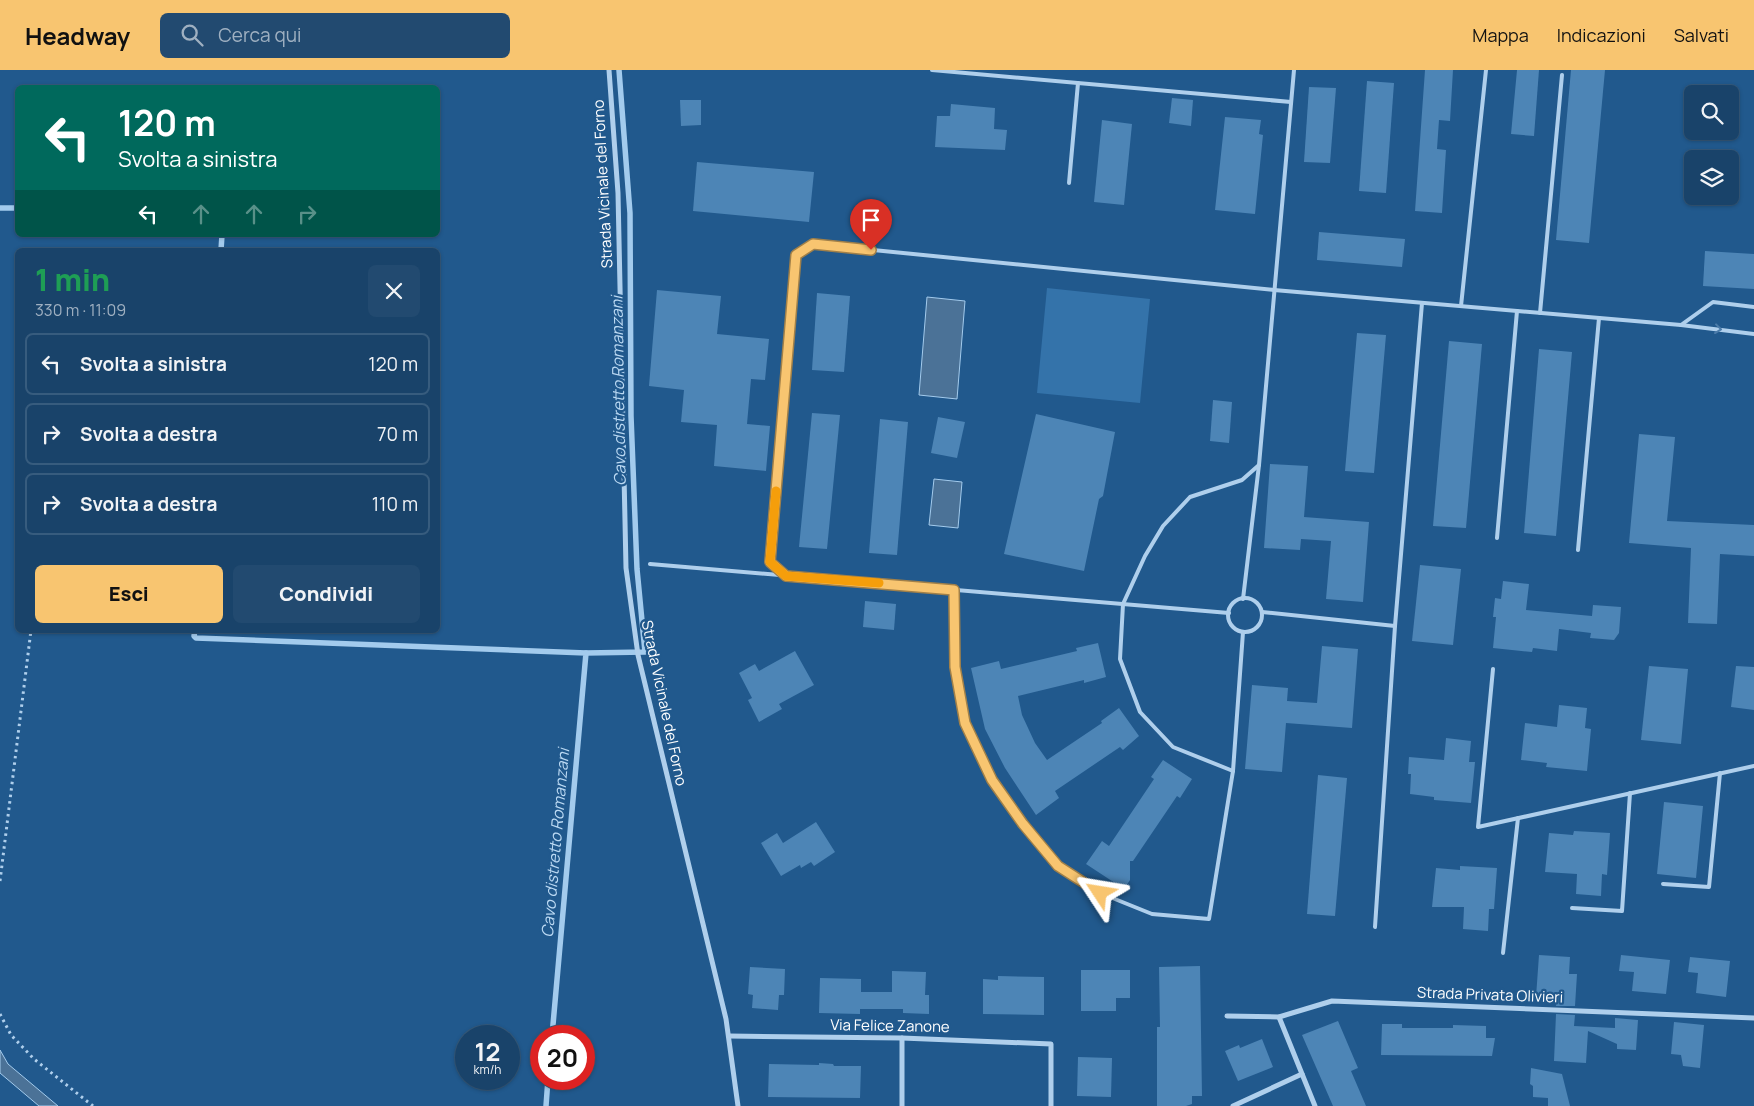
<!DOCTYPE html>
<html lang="it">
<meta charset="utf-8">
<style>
:root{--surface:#19436a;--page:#224a70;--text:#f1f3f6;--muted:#9fb0c1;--line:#375c7e;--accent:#f8c570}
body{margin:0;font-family:Manrope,sans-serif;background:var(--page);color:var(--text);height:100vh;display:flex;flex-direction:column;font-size:19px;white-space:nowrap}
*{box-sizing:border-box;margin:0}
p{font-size:16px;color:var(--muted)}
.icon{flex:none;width:28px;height:28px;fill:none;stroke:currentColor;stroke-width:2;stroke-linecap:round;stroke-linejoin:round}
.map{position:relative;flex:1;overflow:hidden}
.drawer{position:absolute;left:15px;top:178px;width:425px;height:385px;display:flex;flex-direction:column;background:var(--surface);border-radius:8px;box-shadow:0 1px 4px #0004,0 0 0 1px var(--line)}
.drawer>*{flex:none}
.top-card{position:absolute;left:15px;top:15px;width:425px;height:152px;border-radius:8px;box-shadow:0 1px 4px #0004,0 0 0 1px var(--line);background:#00695c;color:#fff;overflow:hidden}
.buttons{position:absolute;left:1684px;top:15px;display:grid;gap:10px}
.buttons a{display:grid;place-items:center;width:55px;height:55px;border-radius:8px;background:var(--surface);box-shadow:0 1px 4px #0004,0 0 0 1px var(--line);font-size:25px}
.speed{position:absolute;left:455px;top:955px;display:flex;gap:10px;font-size:25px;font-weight:700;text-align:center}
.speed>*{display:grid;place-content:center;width:65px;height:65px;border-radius:50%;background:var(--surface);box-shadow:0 1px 4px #0004,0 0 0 1px var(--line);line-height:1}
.speed small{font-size:12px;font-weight:400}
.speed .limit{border:8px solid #d22;background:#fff;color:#111}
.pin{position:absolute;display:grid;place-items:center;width:42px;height:42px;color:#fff;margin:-51px -21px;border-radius:50% 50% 50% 0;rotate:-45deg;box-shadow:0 0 5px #0007}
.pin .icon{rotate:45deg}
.me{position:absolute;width:55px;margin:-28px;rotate:303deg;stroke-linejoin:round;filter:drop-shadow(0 0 4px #0008)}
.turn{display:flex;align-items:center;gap:18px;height:105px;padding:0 20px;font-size:22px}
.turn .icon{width:65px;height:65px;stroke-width:2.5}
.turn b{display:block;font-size:35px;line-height:42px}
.lanes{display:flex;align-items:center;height:48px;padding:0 20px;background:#0003;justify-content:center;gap:25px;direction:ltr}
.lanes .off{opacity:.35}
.round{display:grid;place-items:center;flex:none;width:52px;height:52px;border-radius:8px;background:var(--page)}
.headline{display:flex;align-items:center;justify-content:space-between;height:85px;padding:0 20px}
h1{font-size:30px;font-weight:800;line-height:38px;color:#1e9e55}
.action{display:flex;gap:10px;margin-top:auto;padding:10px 20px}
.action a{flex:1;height:58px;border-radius:8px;background:var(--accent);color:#111;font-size:20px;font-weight:800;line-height:58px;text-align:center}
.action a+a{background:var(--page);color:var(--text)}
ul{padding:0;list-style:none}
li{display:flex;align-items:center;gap:15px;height:62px;margin:0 10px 8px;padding:0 10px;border:2px solid var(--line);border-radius:8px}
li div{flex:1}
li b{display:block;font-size:19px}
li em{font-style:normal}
header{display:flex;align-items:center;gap:30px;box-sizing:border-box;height:70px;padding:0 25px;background:var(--accent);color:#111}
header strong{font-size:24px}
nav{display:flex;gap:28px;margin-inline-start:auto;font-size:18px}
.search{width:350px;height:45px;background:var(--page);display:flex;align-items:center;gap:12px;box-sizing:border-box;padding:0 18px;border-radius:8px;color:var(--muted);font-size:19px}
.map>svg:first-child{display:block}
.green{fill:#3473aa}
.water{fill:#4b7297;stroke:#a3cbed}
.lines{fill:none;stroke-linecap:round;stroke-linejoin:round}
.stream{stroke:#a3cbed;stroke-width:5.5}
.building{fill:#4d85b6}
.path{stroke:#afcfec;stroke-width:3;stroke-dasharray:2.5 4;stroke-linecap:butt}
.lane{stroke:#afcfec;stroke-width:4}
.street{stroke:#afcfec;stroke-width:5}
.oneway{stroke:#4c7caa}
.route-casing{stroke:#a18049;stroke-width:12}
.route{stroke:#f8c570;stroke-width:9}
.slow{stroke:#f59e0b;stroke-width:9}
.labels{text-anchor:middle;stroke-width:4.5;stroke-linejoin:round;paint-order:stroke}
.street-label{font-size:15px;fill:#fff;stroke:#21598d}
.water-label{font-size:16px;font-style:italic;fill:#bbd9f3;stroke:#21598d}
</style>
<header>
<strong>Headway</strong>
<div class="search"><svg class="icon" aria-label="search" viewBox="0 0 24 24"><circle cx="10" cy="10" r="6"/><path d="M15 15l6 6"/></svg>Cerca qui</div>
<nav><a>Mappa</a><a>Indicazioni</a><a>Salvati</a></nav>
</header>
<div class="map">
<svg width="1754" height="1036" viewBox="0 0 1754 1036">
<rect width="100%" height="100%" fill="#21598d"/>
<!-- green -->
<path class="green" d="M 1047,218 L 1150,229 L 1140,333 L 1037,323 Z"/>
<!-- water -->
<g class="water">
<path d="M 927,227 L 965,231 L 957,329 L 919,325 Z"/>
<path d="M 934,409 L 962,412 L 958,458 L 929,455 Z"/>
<path d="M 0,980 L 8,994 L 58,1036 L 39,1036 L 0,1003 Z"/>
</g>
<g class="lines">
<!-- stream -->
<g class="stream">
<path d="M 0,138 L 18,138"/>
<path d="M 221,180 L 222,165"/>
<path d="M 195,560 L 194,566 L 196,568 L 586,583 L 552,966"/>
<path d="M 586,583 L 645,582 L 637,499 L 631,346 L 630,143 L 619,0"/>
<path d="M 546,1036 L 548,1009"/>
</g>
</g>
<!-- building -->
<g class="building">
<path d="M 1425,0 L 1453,0 L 1450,51 L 1439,50 L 1437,79 L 1446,80 L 1442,143 L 1415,141 Z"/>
<path d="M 1517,0 L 1539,0 L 1534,66 L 1511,64 Z"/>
<path d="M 1571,0 L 1605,0 L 1589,173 L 1556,170 Z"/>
<path d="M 1367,11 L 1394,13 L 1386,123 L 1359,121 Z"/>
<path d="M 1309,17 L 1336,18 L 1330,93 L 1304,92 Z"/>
<path d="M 1172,28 L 1193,30 L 1191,56 L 1169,53 Z"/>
<path d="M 680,30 L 701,30 L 701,55 L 681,56 Z"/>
<path d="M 951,34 L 995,38 L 994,59 L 1007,60 L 1005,80 L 935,77 L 937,46 L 950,46 Z"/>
<path d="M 1225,47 L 1261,50 L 1259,64 L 1263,65 L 1255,144 L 1215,140 Z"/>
<path d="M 1102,50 L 1132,54 L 1124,135 L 1094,132 Z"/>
<path d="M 697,92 L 814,102 L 809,152 L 693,141 Z"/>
<path d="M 1319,162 L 1405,169 L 1402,197 L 1317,190 Z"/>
<path d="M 1705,181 L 1754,184 L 1754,219 L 1703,216 Z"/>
<path d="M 657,220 L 721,226 L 717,264 L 769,269 L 765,310 L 751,309 L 747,354 L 770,356 L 766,401 L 714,396 L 717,355 L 681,352 L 684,320 L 649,316 Z"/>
<path d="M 817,223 L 850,226 L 844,302 L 812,300 Z"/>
<path d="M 1357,263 L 1386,265 L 1374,403 L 1345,401 Z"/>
<path d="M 1449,271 L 1482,274 L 1466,458 L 1433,456 Z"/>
<path d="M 1539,279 L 1572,282 L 1556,466 L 1524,463 Z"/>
<path d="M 1213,330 L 1232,332 L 1229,373 L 1210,371 Z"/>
<path d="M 812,343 L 840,345 L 827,479 L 799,477 Z"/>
<path d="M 1036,344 L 1115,362 L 1103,426 L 1099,429 L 1084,501 L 1004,484 Z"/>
<path d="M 938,347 L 965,352 L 957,388 L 931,383 Z"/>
<path d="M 880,349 L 908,352 L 897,485 L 869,483 Z"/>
<path d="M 1639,364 L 1675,367 L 1667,451 L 1754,455 L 1754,486 L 1720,484 L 1717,554 L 1688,553 L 1691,478 L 1629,473 Z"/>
<path d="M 1270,394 L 1308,396 L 1304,447 L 1369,452 L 1363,532 L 1326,529 L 1331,471 L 1301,469 L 1300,480 L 1264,478 Z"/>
<path d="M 1420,495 L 1461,499 L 1453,575 L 1412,571 Z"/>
<path d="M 1503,511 L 1529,514 L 1526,540 L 1592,546 L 1593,535 L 1621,537 L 1619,563 L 1614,570 L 1590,568 L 1591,563 L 1559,559 L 1557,581 L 1533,578 L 1532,582 L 1493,578 L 1496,547 L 1493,547 L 1495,528 L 1501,529 Z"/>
<path d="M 865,531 L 896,534 L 894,560 L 863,557 Z"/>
<path d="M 1098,573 L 1106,607 L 1084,613 L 1084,610 L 1018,626 L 1022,645 L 1035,673 L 1047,690 L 1102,653 L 1101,651 L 1119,638 L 1139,666 L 1123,680 L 1120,677 L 1055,721 L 1059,728 L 1036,745 L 1005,698 L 985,659 L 971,598 L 999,591 L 1001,599 L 1077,581 L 1076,578 Z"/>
<path d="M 1322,576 L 1358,579 L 1352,658 L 1286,653 L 1282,702 L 1245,699 L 1252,615 L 1288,618 L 1287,631 L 1317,633 Z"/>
<path d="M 795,581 L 814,615 L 779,634 L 782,639 L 759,652 L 748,630 L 752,628 L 739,603 L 755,594 L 759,601 Z"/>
<path d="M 1649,596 L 1688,599 L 1681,674 L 1641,670 Z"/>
<path d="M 1736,596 L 1754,597 L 1754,640 L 1731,637 Z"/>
<path d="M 1559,635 L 1587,638 L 1585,658 L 1591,659 L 1587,701 L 1546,697 L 1547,693 L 1521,690 L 1525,653 L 1557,657 Z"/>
<path d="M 1446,668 L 1471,671 L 1469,692 L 1475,692 L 1471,733 L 1434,730 L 1434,727 L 1410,724 L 1411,704 L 1408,704 L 1409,687 L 1444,690 Z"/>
<path d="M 1163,690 L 1192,709 L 1180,728 L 1177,726 L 1133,791 L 1130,791 L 1130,810 L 1124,819 L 1086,794 L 1102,771 L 1109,776 L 1154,709 L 1151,707 Z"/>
<path d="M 1318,705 L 1347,708 L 1335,846 L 1307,844 Z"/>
<path d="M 1664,732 L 1703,736 L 1696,808 L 1657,804 Z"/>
<path d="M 816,752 L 835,782 L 814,796 L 811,792 L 801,798 L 800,795 L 781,806 L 761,773 L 777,763 L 783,773 Z"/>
<path d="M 1574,761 L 1610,763 L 1607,805 L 1602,804 L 1601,826 L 1576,824 L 1577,804 L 1545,802 L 1549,763 L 1573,765 Z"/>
<path d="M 1460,796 L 1497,798 L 1494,839 L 1489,839 L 1488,861 L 1463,859 L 1464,837 L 1432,837 L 1436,798 L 1460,800 Z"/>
<path d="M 1539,885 L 1570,887 L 1569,904 L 1577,904 L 1575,936 L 1556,936 L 1557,928 L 1536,927 Z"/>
<path d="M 1621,885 L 1670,890 L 1666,924 L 1632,921 L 1634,902 L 1619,901 Z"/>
<path d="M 1690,887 L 1730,891 L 1726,927 L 1696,923 L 1698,903 L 1688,902 Z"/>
<path d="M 1200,896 L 1202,1026 L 1192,1026 L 1192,1034 L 1186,1036 L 1157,1036 L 1157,957 L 1160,957 L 1159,897 Z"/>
<path d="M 750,897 L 785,899 L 784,925 L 779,925 L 778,940 L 752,938 L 753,925 L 748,924 Z"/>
<path d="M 1081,900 L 1130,900 L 1130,928 L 1116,928 L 1116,941 L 1081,941 Z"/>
<path d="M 892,901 L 926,902 L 925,925 L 929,925 L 929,944 L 903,943 L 903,939 L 860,939 L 860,944 L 819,943 L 820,908 L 861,909 L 861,922 L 892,922 Z"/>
<path d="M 998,906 L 1044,907 L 1044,945 L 983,944 L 983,909 L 998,910 Z"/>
<path d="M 1556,944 L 1575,945 L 1574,956 L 1615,958 L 1615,948 L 1638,950 L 1636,980 L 1617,979 L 1617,974 L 1588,961 L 1586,993 L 1554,991 Z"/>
<path d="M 1338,951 L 1358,998 L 1351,1001 L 1366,1036 L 1333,1036 L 1302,965 Z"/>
<path d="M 1674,952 L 1704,955 L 1700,998 L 1683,996 L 1681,985 L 1671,984 Z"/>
<path d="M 1382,954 L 1402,954 L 1402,958 L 1453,958 L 1453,955 L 1486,956 L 1486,968 L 1495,968 L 1492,986 L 1381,985 Z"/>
<path d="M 1262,969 L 1273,997 L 1238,1011 L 1225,981 L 1239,975 L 1240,978 Z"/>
<path d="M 1078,987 L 1112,988 L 1111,1027 L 1077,1026 Z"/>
<path d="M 819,993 L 833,994 L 834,996 L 861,996 L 860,1028 L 768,1027 L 769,994 L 819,995 Z"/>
<path d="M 1531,998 L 1562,1004 L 1570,1036 L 1548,1036 L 1548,1028 L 1533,1027 L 1533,1016 L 1530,1014 Z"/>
</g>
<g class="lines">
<!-- path -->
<g class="path">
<path d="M 0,811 L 31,560"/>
<path d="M 0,944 L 11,965 L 34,989 L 93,1036"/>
</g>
<!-- lane -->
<g class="lane">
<path d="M 932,0 L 1291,32"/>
<path d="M 1069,113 L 1078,13"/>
<path d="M 1461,236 L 1486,0"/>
<path d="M 1540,243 L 1562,5"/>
<path d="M 1681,255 L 1713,232 L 1754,237"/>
<path d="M 1497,468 L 1517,241"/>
<path d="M 1578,480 L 1599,248"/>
<path d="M 650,494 L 1229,543"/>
<path d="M 786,506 L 770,492 L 796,185 L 813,174 L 1274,220 L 1681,255 L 1754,264"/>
<path d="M 954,520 L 955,597 L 965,653 L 992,710 L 1023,754 L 1058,796 L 1100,823 L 1152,844 L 1209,849 L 1233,701 L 1243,562"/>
<circle cx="1245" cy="545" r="17"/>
<path d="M 1243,529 L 1259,395 L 1294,0"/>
<path d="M 1262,542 L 1395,556"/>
<path d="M 1493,599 L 1478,757 L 1754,696"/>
<path d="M 1233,701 L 1173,677 L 1140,642 L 1120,589 L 1123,534 L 1145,486 L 1163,456 L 1190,427 L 1242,410 L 1259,395"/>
<path d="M 1663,814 L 1709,817 L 1720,703"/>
<path d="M 1572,838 L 1622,841 L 1630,723"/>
<path d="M 1375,857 L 1395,556 L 1422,233"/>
<path d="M 1503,883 L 1518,748"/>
</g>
<!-- street -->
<g class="street">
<path d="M 609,0 L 618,123 L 626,498 L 638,585 L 726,949 L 738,1036"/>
<path d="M 1227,946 L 1279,947 L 1332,931 L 1754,948"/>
<path d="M 1279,947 L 1315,1036"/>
<path d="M 729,966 L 902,968 L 1051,974 L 1051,1036"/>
<path d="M 902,1036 L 902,968"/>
<path d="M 1233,1036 L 1302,1004"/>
</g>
</g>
<!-- one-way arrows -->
<defs><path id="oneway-chevron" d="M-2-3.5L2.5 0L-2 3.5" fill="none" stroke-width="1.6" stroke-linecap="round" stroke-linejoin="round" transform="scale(1.25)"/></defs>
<use class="oneway" href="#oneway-chevron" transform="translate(1718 259) rotate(7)"/>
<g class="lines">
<defs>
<path id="route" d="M 871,180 L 813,174 L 796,185 L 770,492 L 786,506 L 954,520 L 955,597 L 965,653 L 992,710 L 1023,754 L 1058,796 L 1100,823"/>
</defs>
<!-- route casing -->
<use href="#route" class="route-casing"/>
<!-- route -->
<use href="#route" class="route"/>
<!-- slow -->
<path class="slow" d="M 776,421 L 770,492 L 786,506 L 879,513"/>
</g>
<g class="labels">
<!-- street labels -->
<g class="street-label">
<text transform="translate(603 114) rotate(-93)" y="5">Strada Vicinale del Forno</text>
<text transform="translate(664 633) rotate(78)" y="5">Strada Vicinale del Forno</text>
<text transform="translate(1490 925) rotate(2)" y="5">Strada Privata Olivieri</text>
<text transform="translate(890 956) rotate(1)" y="5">Via Felice Zanone</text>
</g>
<!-- water labels -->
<g class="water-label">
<text transform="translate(618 321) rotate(-91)" y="6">Cavo distretto Romanzani</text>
<text transform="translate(555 773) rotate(-85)" y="6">Cavo distretto Romanzani</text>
</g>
</g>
</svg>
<div class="buttons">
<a><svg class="icon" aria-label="search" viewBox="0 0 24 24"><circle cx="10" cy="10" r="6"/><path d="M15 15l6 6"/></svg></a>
<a><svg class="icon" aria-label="layers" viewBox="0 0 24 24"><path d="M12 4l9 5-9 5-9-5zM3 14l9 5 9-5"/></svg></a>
</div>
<div class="speed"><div>12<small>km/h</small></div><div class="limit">20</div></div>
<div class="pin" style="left:871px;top:180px;background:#d93025"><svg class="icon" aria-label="arrive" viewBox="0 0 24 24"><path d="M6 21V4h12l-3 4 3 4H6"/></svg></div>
<svg class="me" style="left:1100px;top:823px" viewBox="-20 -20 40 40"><path d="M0-17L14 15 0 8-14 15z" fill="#f8c570" stroke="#fff" stroke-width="4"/></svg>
<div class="top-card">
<div class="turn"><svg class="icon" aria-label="left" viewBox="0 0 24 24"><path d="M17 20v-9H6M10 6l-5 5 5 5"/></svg><div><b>120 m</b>Svolta a sinistra</div></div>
<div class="lanes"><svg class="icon" aria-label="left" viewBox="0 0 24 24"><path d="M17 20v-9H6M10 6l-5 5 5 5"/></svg><svg class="icon off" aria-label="ahead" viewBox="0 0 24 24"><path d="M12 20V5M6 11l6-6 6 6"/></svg><svg class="icon off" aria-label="ahead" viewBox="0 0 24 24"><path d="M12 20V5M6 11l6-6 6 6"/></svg><svg class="icon off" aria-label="right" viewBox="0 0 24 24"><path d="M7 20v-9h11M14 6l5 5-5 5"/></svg></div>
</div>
<section class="drawer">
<div class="headline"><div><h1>1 min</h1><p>330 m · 11:09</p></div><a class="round"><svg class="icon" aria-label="close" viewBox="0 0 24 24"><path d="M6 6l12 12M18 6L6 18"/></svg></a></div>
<ul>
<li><svg class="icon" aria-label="left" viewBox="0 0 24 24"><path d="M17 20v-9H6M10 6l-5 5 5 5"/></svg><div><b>Svolta a sinistra</b></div><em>120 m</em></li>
<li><svg class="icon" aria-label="right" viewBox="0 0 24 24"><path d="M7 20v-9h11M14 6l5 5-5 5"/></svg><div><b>Svolta a destra</b></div><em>70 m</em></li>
<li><svg class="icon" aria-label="right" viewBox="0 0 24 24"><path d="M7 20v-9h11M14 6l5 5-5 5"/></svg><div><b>Svolta a destra</b></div><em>110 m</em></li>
</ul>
<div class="action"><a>Esci</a><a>Condividi</a></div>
</section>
</div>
